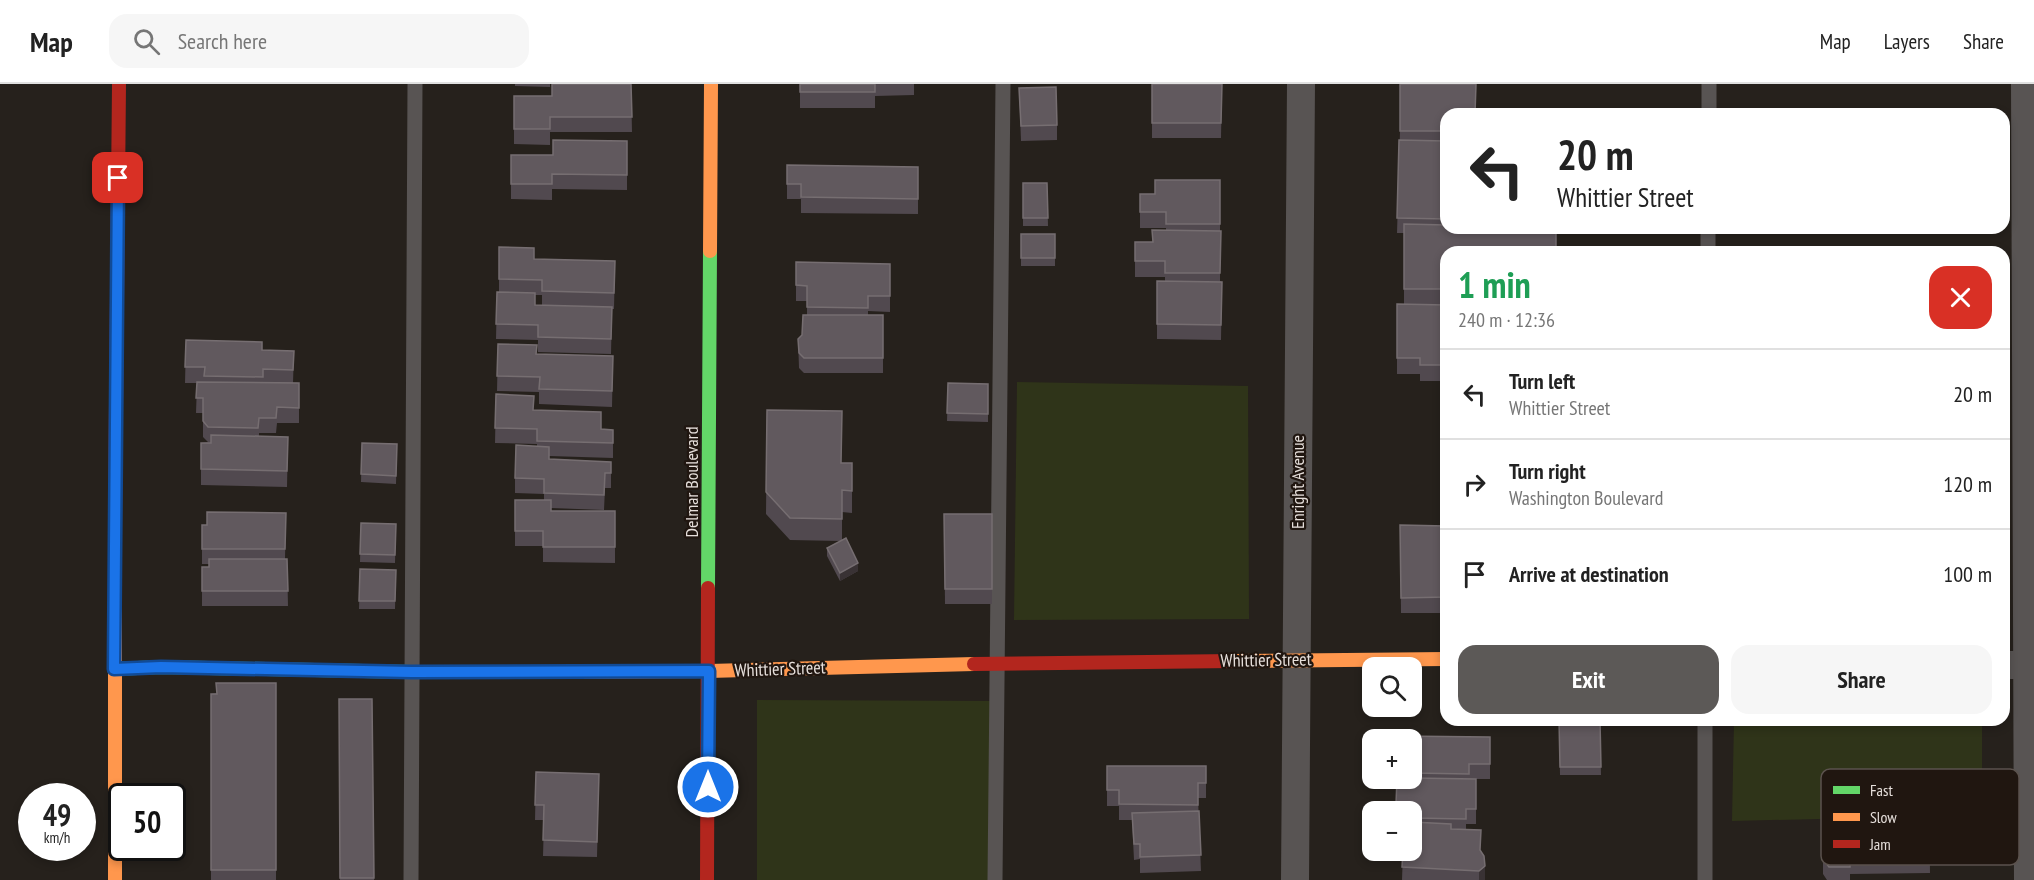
<!DOCTYPE html>
<meta charset="utf-8">
<style>
:root{--surface:#fff;--page:#f6f6f6;--text:#222;--muted:#767676;--line:#e0e0e0;--accent:#5c5957}
body{margin:0;font-family:"PT Sans Narrow",sans-serif;background:var(--page);color:var(--text);height:100vh;display:flex;flex-direction:column;font-size:22px;white-space:nowrap}
*{box-sizing:border-box;margin:0}
p{font-size:20px;color:var(--muted)}
.icon{flex:none;width:33px;height:33px;fill:none;stroke:currentColor;stroke-width:2;stroke-linecap:round;stroke-linejoin:round}
.map{position:relative;flex:1;overflow:hidden}
.details{position:absolute;left:1440px;top:162px;width:570px;height:480px;display:flex;flex-direction:column;background:var(--surface);border-radius:18px;box-shadow:0 3px 9px #0003}
.details>*{flex:none}
.hud{position:absolute;left:1440px;top:24px;width:570px;height:126px;border-radius:18px;box-shadow:0 3px 9px #0003;background:#fff;color:var(--text);overflow:hidden}
.controls{position:absolute;left:1362px;top:573px;display:grid;gap:12px}
.controls a{display:grid;place-items:center;width:60px;height:60px;border-radius:12px;background:var(--surface);box-shadow:0 3px 9px #0003;font-size:30px}
.speed{position:absolute;left:18px;top:699px;display:flex;gap:12px;font-size:30px;font-weight:700;text-align:center}
.speed>*{display:grid;place-content:center;width:78px;height:78px;border-radius:50%;background:var(--surface);box-shadow:0 3px 9px #0003;line-height:1}
.speed small{font-size:15px;font-weight:400}
.speed .limit{border:3px solid #111;border-radius:9px;background:#fff;color:#111}
.pin{position:absolute;display:grid;place-items:center;width:51px;height:51px;color:#fff;margin:-26px;border-radius:12px;box-shadow:0 3px 9px #0006}
.me{position:absolute;width:66px;margin:-33px;rotate:0deg;stroke-linejoin:round;filter:drop-shadow(0 0 4px #0008)}
.turn{display:flex;align-items:center;gap:21px;height:126px;padding:0 18px;font-size:27px}
.turn .icon{width:78px;height:78px;stroke-width:2.5}
.turn b{display:block;font-size:42px;line-height:51px}
.round{display:grid;place-items:center;flex:none;width:63px;height:63px;border-radius:18px;background:var(--page)}
.overview{display:flex;align-items:center;justify-content:space-between;height:102px;padding:0 18px}
h1{font-size:36px;font-weight:700;line-height:45px;color:#1e9e55}
.action{display:flex;gap:12px;margin-top:auto;padding:12px 18px}
.action a{flex:1;height:69px;border-radius:18px;background:var(--accent);color:#fff;font-size:24px;font-weight:700;line-height:69px;text-align:center}
.action a+a{background:var(--page);color:var(--text)}
ul{padding:0;list-style:none}
li{display:flex;align-items:center;gap:18px;height:90px;padding:0 18px;border-top:2px solid var(--line)}
li div{flex:1}
li b{display:block;font-size:22px}
li em{font-style:normal}
header{display:flex;align-items:center;gap:36px;box-sizing:border-box;height:84px;padding:0 30px;background:var(--surface);border-bottom:2px solid var(--line)}
header strong{font-size:28px}
nav{display:flex;gap:33px;margin-inline-start:auto;font-size:21px}
.search{width:420px;height:54px;background:var(--page);display:flex;align-items:center;gap:15px;box-sizing:border-box;padding:0 21px;border-radius:18px;color:var(--muted);font-size:22px}
.map>svg:first-child{display:block}
.green{fill:#2f3419}
.lines{fill:none;stroke-linecap:round;stroke-linejoin:round}
.lane{stroke:#585453;stroke-width:15}
.street{stroke:#585453;stroke-width:28}
.fast{stroke:#63d668;stroke-width:14}
.slow{stroke:#ff974d;stroke-width:14}
.jam{stroke:#b3261e;stroke-width:14}
.wall{fill:#51494f;fill-rule:evenodd}
.shaded-wall{fill:#393234}
.building{fill:#61595e;stroke:#766e71;stroke-width:1.5}
.route-casing{stroke:#114b97;stroke-width:15}
.route{stroke:#1a73e8;stroke-width:10}
.labels{text-anchor:middle;stroke-width:4.5;stroke-linejoin:round;paint-order:stroke}
.street-label{font-size:18px;fill:#e6dfdb;stroke:#201610}
.key{fill:#201610;stroke:#5b524d;stroke-width:1.5}
.key-label{font-size:16px;fill:#e6dfdb}
</style>
<header>
<strong>Map</strong>
<div class="search"><svg class="icon" aria-label="search" viewBox="0 0 24 24"><circle cx="10" cy="10" r="6"/><path d="M15 15l6 6"/></svg>Search here</div>
<nav><a>Map</a><a>Layers</a><a>Share</a></nav>
</header>
<div class="map">
<svg width="2034" height="796" viewBox="0 0 2034 796">
<rect width="100%" height="100%" fill="#26211c"/>
<!-- green -->
<g class="green">
<path d="M 1017,298 L 1248,302 L 1249,535 L 1014,536 Z"/>
<path d="M 757,616 L 991,617 L 991,796 L 757,796 Z"/>
<path d="M 1734,636 L 1982,636 L 1982,731 L 1732,737 Z"/>
</g>
<g class="lines">
<!-- lane -->
<g class="lane">
<path d="M 1709,30 L 1709,0"/>
<path d="M 1708,168 L 1708,144"/>
<path d="M 411,796 L 415,0"/>
<path d="M 995,796 L 1003,0"/>
<path d="M 1705,796 L 1705,636"/>
</g>
<!-- street -->
<g class="street">
<path d="M 2025,0 L 2028,796"/>
<path d="M 2004,581 L 2034,581"/>
<path d="M 1295,796 L 1301,0"/>
</g>
<!-- fast -->
<g class="fast">
<path d="M 708,504 L 710,167"/>
<path d="M 114,585 L 161,583 L 412,588 L 558,588"/>
</g>
<!-- slow -->
<g class="slow">
<path d="M 710,167 L 711,0"/>
<path d="M 1234,577 L 1446,575"/>
<path d="M 558,588 L 709,587 L 974,580"/>
<path d="M 115,796 L 115,427"/>
</g>
<!-- jam -->
<g class="jam">
<path d="M 115,427 L 119,0"/>
<path d="M 974,580 L 1234,577"/>
<path d="M 707,796 L 708,504"/>
</g>
</g>
<!-- wall -->
<g class="wall">
<path d="M 515,0 L 550,0 L 550,3 L 515,2 Z"/>
<path d="M 631,0 L 632,48 L 550,48 L 550,61 L 514,60 L 514,12 L 552,12 Z"/>
<path d="M 800,0 L 914,0 L 914,11 L 875,12 L 875,24 L 800,24 Z"/>
<path d="M 1152,0 L 1222,0 L 1221,54 L 1152,54 Z"/>
<path d="M 1019,4 L 1057,41 L 1057,56 L 1021,57 Z"/>
<path d="M 1446,30 L 1446,297 L 1420,297 L 1420,290 L 1397,290 L 1397,220 L 1404,220 L 1404,149 L 1397,149 L 1400,47 Z"/>
<path d="M 627,57 L 627,106 L 552,105 L 552,116 L 511,115 L 511,71 L 553,71 Z"/>
<path d="M 787,81 L 918,83 L 918,130 L 801,129 L 801,115 L 787,115 Z"/>
<path d="M 1220,96 L 1220,197 L 1222,198 L 1221,256 L 1157,255 L 1157,197 L 1165,197 L 1165,193 L 1135,193 L 1135,158 L 1152,158 L 1166,147 L 1166,144 L 1140,144 L 1140,110 L 1155,110 Z"/>
<path d="M 1023,99 L 1047,99 L 1048,142 L 1023,142 Z"/>
<rect x="1021" y="150" width="34" height="32"/>
<path d="M 499,163 L 534,175 L 615,177 L 614,225 L 612,225 L 611,270 L 538,268 L 538,256 L 496,255 L 497,208 L 499,208 ZM 535,211 L 542,211 L 542,222 L 535,221 Z"/>
<path d="M 796,178 L 890,180 L 890,228 L 868,227 L 868,231 L 883,231 L 883,289 L 804,289 L 799,284 L 798,255 L 802,251 L 807,231 L 807,217 L 796,217 Z"/>
<path d="M 186,256 L 262,266 L 294,267 L 293,299 L 299,299 L 299,339 L 277,339 L 276,349 L 259,349 L 259,352 L 288,353 L 287,403 L 201,401 L 201,359 L 211,358 L 208,358 L 203,353 L 203,329 L 196,329 L 197,299 L 185,299 Z"/>
<path d="M 498,260 L 537,270 L 613,272 L 612,323 L 539,320 L 539,308 L 497,307 Z"/>
<path d="M 948,299 L 988,300 L 988,338 L 947,337 Z"/>
<path d="M 496,310 L 534,326 L 601,345 L 613,346 L 613,374 L 549,372 L 549,375 L 611,378 L 611,404 L 605,404 L 604,426 L 551,424 L 551,427 L 615,427 L 615,479 L 543,478 L 543,462 L 515,462 L 515,416 L 544,416 L 544,410 L 515,409 L 515,394 L 537,362 L 537,360 L 495,359 Z"/>
<path d="M 767,326 L 842,379 L 852,401 L 852,429 L 842,428 L 842,456 L 858,487 L 840,497 L 827,472 L 827,464 L 841,457 L 790,456 L 766,430 Z"/>
<path d="M 362,359 L 397,360 L 396,400 L 361,398 Z"/>
<path d="M 286,429 L 285,475 L 287,475 L 288,522 L 202,522 L 202,483 L 209,483 L 209,480 L 202,480 L 202,441 L 207,441 Z"/>
<path d="M 944,430 L 992,430 L 992,520 L 945,520 Z"/>
<path d="M 361,439 L 396,440 L 395,479 L 360,478 Z"/>
<path d="M 1400,441 L 1446,442 L 1446,529 L 1401,529 Z"/>
<path d="M 360,485 L 396,486 L 395,525 L 359,525 Z"/>
<path d="M 276,599 L 276,796 L 211,796 L 211,610 Z"/>
<path d="M 339,615 L 372,615 L 374,796 L 340,796 Z"/>
<path d="M 1559,636 L 1600,636 L 1601,691 L 1560,691 Z"/>
<path d="M 1490,653 L 1490,695 L 1469,695 L 1476,695 L 1476,740 L 1466,740 L 1466,746 L 1480,767 L 1485,796 L 1402,796 L 1403,766 L 1412,766 L 1412,728 L 1396,728 L 1397,694 L 1412,694 L 1412,656 Z"/>
<path d="M 1107,682 L 1206,682 L 1206,714 L 1198,714 L 1201,787 L 1140,789 L 1140,775 L 1134,776 L 1132,736 L 1119,736 L 1119,722 L 1107,722 Z"/>
<path d="M 536,688 L 599,690 L 597,773 L 543,772 L 544,736 L 535,736 Z"/>
<path d="M 1929,722 L 1930,789 L 1850,790 L 1850,796 L 1827,796 L 1823,790 L 1823,756 L 1840,755 Z"/>
</g>
<!-- shaded-wall -->
<g class="shaded-wall">
<path d="M 858,479 L 858,487 L 840,497 L 840,489 Z"/>
<path d="M 1485,782 L 1485,796 L 1479,796 L 1479,787 Z"/>
</g>
<!-- building -->
<g class="building">
<path d="M 552,0 L 631,0 L 632,33 L 550,33 L 550,45 L 514,45 L 514,12 L 552,12 Z"/>
<rect x="800" y="0" width="75" height="8"/>
<path d="M 1152,0 L 1222,0 L 1221,39 L 1152,39 Z"/>
<path d="M 1400,0 L 1476,0 L 1475,30 L 1446,30 L 1446,47 L 1400,47 Z"/>
<path d="M 1056,3 L 1057,41 L 1021,42 L 1019,4 Z"/>
<path d="M 553,56 L 627,57 L 627,91 L 552,90 L 552,100 L 511,100 L 511,71 L 553,71 Z"/>
<path d="M 1399,56 L 1446,57 L 1446,135 L 1397,134 Z"/>
<path d="M 787,81 L 918,83 L 918,115 L 801,113 L 801,100 L 787,100 Z"/>
<path d="M 1155,96 L 1220,96 L 1220,140 L 1166,140 L 1166,128 L 1140,128 L 1140,110 L 1155,110 Z"/>
<path d="M 1023,99 L 1047,99 L 1048,134 L 1023,134 Z"/>
<path d="M 1404,140 L 1446,141 L 1446,144 L 1556,144 L 1556,168 L 1446,168 L 1446,205 L 1404,205 Z"/>
<path d="M 1152,146 L 1221,147 L 1220,189 L 1165,189 L 1165,177 L 1135,177 L 1135,158 L 1153,158 Z"/>
<rect x="1021" y="150" width="34" height="24"/>
<path d="M 499,163 L 534,164 L 534,175 L 615,177 L 614,209 L 542,207 L 542,196 L 499,195 Z"/>
<path d="M 796,178 L 890,180 L 890,212 L 868,212 L 868,224 L 807,223 L 807,202 L 796,201 Z"/>
<path d="M 1157,197 L 1222,198 L 1221,241 L 1157,240 Z"/>
<path d="M 497,208 L 535,209 L 535,221 L 612,223 L 611,255 L 538,253 L 538,241 L 496,240 Z"/>
<path d="M 1397,220 L 1446,221 L 1446,281 L 1420,281 L 1420,274 L 1397,274 Z"/>
<path d="M 803,231 L 883,231 L 883,274 L 804,274 L 799,269 L 798,255 L 802,251 Z"/>
<path d="M 186,256 L 262,258 L 262,266 L 294,267 L 293,286 L 263,285 L 263,293 L 204,292 L 205,283 L 185,283 Z"/>
<path d="M 498,260 L 537,261 L 536,270 L 613,272 L 612,307 L 539,305 L 540,293 L 497,292 Z"/>
<path d="M 197,298 L 299,299 L 299,324 L 277,323 L 276,334 L 259,334 L 258,344 L 208,343 L 203,337 L 203,314 L 196,314 Z"/>
<path d="M 948,299 L 988,300 L 988,330 L 947,329 Z"/>
<path d="M 496,310 L 534,312 L 533,326 L 601,328 L 601,345 L 613,346 L 613,359 L 537,357 L 537,345 L 495,344 Z"/>
<path d="M 767,326 L 842,327 L 841,379 L 852,379 L 852,407 L 842,406 L 842,435 L 790,434 L 766,408 Z"/>
<path d="M 211,351 L 288,353 L 287,387 L 201,385 L 201,359 L 211,359 Z"/>
<path d="M 362,359 L 397,360 L 396,392 L 361,390 Z"/>
<path d="M 516,361 L 549,363 L 549,375 L 611,378 L 611,389 L 605,389 L 604,411 L 544,409 L 544,395 L 515,394 Z"/>
<path d="M 515,416 L 551,416 L 551,427 L 615,427 L 615,463 L 543,463 L 543,447 L 515,447 Z"/>
<path d="M 207,428 L 286,429 L 285,465 L 202,465 L 202,441 L 207,441 Z"/>
<path d="M 944,430 L 992,430 L 992,505 L 945,505 Z"/>
<path d="M 361,439 L 396,440 L 395,471 L 360,470 Z"/>
<path d="M 1400,441 L 1446,442 L 1446,513 L 1401,514 Z"/>
<path d="M 846,454 L 858,479 L 840,489 L 827,464 Z"/>
<path d="M 209,475 L 287,475 L 288,507 L 202,507 L 202,483 L 209,483 Z"/>
<path d="M 360,485 L 396,486 L 395,517 L 359,517 Z"/>
<path d="M 216,599 L 276,599 L 276,786 L 211,786 L 211,610 L 217,610 Z"/>
<path d="M 339,615 L 372,615 L 374,794 L 340,794 Z"/>
<path d="M 1559,636 L 1600,636 L 1601,683 L 1560,683 Z"/>
<path d="M 1398,652 L 1490,653 L 1490,680 L 1469,680 L 1469,690 L 1412,689 L 1412,656 L 1398,656 Z"/>
<path d="M 1107,682 L 1206,682 L 1206,699 L 1198,699 L 1198,721 L 1119,720 L 1119,706 L 1107,706 Z"/>
<path d="M 536,688 L 599,690 L 597,758 L 543,756 L 544,721 L 535,721 Z"/>
<path d="M 1397,694 L 1412,694 L 1476,695 L 1476,725 L 1466,725 L 1466,735 L 1412,734 L 1412,728 L 1407,728 L 1407,720 L 1396,720 Z"/>
<path d="M 1929,722 L 1930,773 L 1850,774 L 1850,783 L 1829,783 L 1823,775 L 1823,756 L 1840,755 L 1839,723 Z"/>
<path d="M 1199,727 L 1201,771 L 1140,773 L 1140,760 L 1134,760 L 1132,729 Z"/>
<path d="M 1412,738 L 1451,740 L 1451,745 L 1481,746 L 1480,766 L 1484,772 L 1485,782 L 1479,787 L 1402,783 L 1403,766 L 1412,766 Z"/>
</g>
<g class="lines">
<defs>
<path id="route" d="M 118,94 L 114,585 L 161,583 L 412,588 L 709,587 L 708,703"/>
</defs>
<!-- route casing -->
<use href="#route" class="route-casing"/>
<!-- route -->
<use href="#route" class="route"/>
</g>
<g class="labels">
<!-- street labels -->
<g class="street-label">
<text transform="translate(692 398) rotate(-90)" y="6">Delmar Boulevard</text>
<text transform="translate(1298 398) rotate(-90)" y="6">Enright Avenue</text>
<text transform="translate(1266 576) rotate(-1)" y="6">Whittier Street</text>
<text transform="translate(780 585) rotate(-2)" y="6">Whittier Street</text>
</g>
</g>
<!-- legend -->
<rect x="1821" y="685" width="198" height="96" rx="9" class="key"/>
<rect x="1833" y="702" width="27" height="8" fill="#63d668"/>
<rect x="1833" y="729" width="27" height="8" fill="#ff974d"/>
<rect x="1833" y="756" width="27" height="8" fill="#b3261e"/>
<g class="key-label">
<text x="1870" y="712">Fast</text>
<text x="1870" y="739">Slow</text>
<text x="1870" y="766">Jam</text>
</g>
</svg>
<div class="controls">
<a><svg class="icon" aria-label="search" viewBox="0 0 24 24"><circle cx="10" cy="10" r="6"/><path d="M15 15l6 6"/></svg></a>
<a>+</a>
<a>−</a>
</div>
<div class="speed"><div>49<small>km/h</small></div><div class="limit">50</div></div>
<div class="pin" style="left:118px;top:94px;background:#d93025"><svg class="icon" aria-label="arrive" viewBox="0 0 24 24"><path d="M6 21V4h12l-3 4 3 4H6"/></svg></div>
<svg class="me" style="left:708px;top:703px" viewBox="-20 -20 40 40"><circle r="17" fill="#1a73e8" stroke="#fff" stroke-width="3"/><path d="M0-11L8 9 0 5-8 9z" fill="#fff"/></svg>
<div class="hud">
<div class="turn"><svg class="icon" aria-label="left" viewBox="0 0 24 24"><path d="M17 20v-9H6M10 6l-5 5 5 5"/></svg><div><b>20 m</b>Whittier Street</div></div>
</div>
<section class="details">
<div class="overview"><div><h1>1 min</h1><p>240 m · 12:36</p></div><a class="round" style="background:#d93025;color:#fff"><svg class="icon" aria-label="close" viewBox="0 0 24 24"><path d="M6 6l12 12M18 6L6 18"/></svg></a></div>
<ul>
<li><svg class="icon" aria-label="left" viewBox="0 0 24 24"><path d="M17 20v-9H6M10 6l-5 5 5 5"/></svg><div><b>Turn left</b><p>Whittier Street</p></div><em>20 m</em></li>
<li><svg class="icon" aria-label="right" viewBox="0 0 24 24"><path d="M7 20v-9h11M14 6l5 5-5 5"/></svg><div><b>Turn right</b><p>Washington Boulevard</p></div><em>120 m</em></li>
<li><svg class="icon" aria-label="arrive" viewBox="0 0 24 24"><path d="M6 21V4h12l-3 4 3 4H6"/></svg><div><b>Arrive at destination</b></div><em>100 m</em></li>
</ul>
<div class="action"><a>Exit</a><a>Share</a></div>
</section>
</div>
